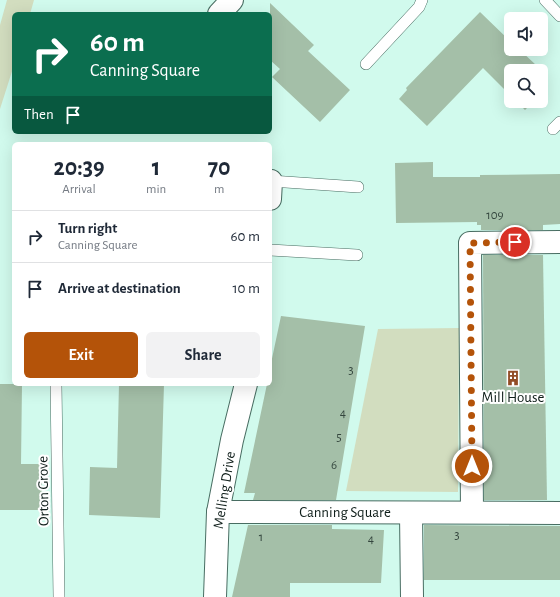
<!DOCTYPE html>
<style>
:root{--surface:#fff;--page:#f2f2f3;--text:#1f2937;--muted:#747a83;--line:#e0e1e3;--accent:#b45309}
body{margin:0;font-family:"Alegreya Sans",sans-serif;background:var(--page);color:var(--text);height:100vh;display:flex;flex-direction:column;font-size:15px;white-space:nowrap}
*{box-sizing:border-box;margin:0}
p{font-size:13px;color:var(--muted)}
.icon{flex:none;width:22px;height:22px;fill:none;stroke:currentColor;stroke-width:2;stroke-linecap:round;stroke-linejoin:round}
.map{position:relative;flex:1;overflow:hidden}
.details{position:absolute;left:12px;top:142px;width:260px;height:244px;display:flex;flex-direction:column;background:var(--surface);border-radius:6px;box-shadow:0 4px 16px #0002}
.details>*{flex:none}
.hud{position:absolute;left:12px;top:12px;width:260px;height:122px;border-radius:6px;box-shadow:0 4px 16px #0002;background:#0b6e4f;color:#fff;overflow:hidden}
.tools{position:absolute;left:504px;top:12px;display:grid;gap:8px}
.tools a{display:grid;place-items:center;width:44px;height:44px;border-radius:6px;background:var(--surface);box-shadow:0 4px 16px #0002;font-size:20px}
.pin{position:absolute;display:grid;place-items:center;width:34px;height:34px;color:#fff;margin:-17px;border:2px solid #fff;border-radius:50%;box-shadow:0 1px 4px #0007}
.me{position:absolute;width:44px;margin:-22px;rotate:0deg;stroke-linejoin:round;filter:drop-shadow(0 0 3px #0008)}
.turn{display:flex;align-items:center;gap:14px;height:84px;padding:0 12px;font-size:18px}
.turn .icon{width:52px;height:52px;stroke-width:2.5}
.turn b{display:block;font-size:28px;line-height:34px}
.then{display:flex;align-items:center;height:38px;padding:0 12px;background:#0003;gap:8px;font-size:15px}
.eta{display:flex;justify-content:space-evenly;align-items:center;height:68px;text-align:center}
.eta b{font-size:24px;font-weight:700;line-height:28px}
.primary-button{display:flex;gap:8px;margin-top:auto;padding:8px 12px}
.primary-button a{flex:1;height:46px;border-radius:6px;background:var(--accent);color:#fff;font-size:16px;font-weight:700;line-height:46px;text-align:center}
.primary-button a+a{background:var(--page);color:var(--text)}
ul{padding:0;list-style:none}
li{display:flex;align-items:center;gap:12px;height:52px;padding:0 12px;border-top:1px solid var(--line)}
li div{flex:1}
li b{display:block;font-size:15px}
li em{font-style:normal}
.map>svg:first-child{display:block}
.green{fill:#d2ddbf}
.building{fill:#a4bfa8}
.lines{fill:none;stroke-linecap:round;stroke-linejoin:round}
.lane-casing{stroke:#486d62;stroke-width:12}
.street-casing{stroke:#486d62;stroke-width:24}
.lane{stroke:#fff;stroke-width:11}
.street{stroke:#fff;stroke-width:22}
.route{stroke:#b45309;stroke-width:7;stroke-dasharray:0 12.6}
.labels{text-anchor:middle;stroke-width:4;stroke-linejoin:round;paint-order:stroke}
.number-label{font-size:13px;fill:#34463e}
.poi-label{font-size:15px;fill:#0f1e1a;stroke:#fff}
.street-label{font-size:15px;fill:#0f1e1a;stroke:#fff}
</style>
<div class="map">
<svg width="560" height="597" viewBox="0 0 560 597">
<rect width="100%" height="100%" fill="#d1faed"/>
<!-- green -->
<g class="green">
<path d="M 7,0 L 34,0 L 30,14 L 14,14 L 14,65 L 0,109 L 0,25 Z"/>
<path d="M 459,328 L 458,492 L 346,491 L 378,329 Z"/>
</g>
<!-- building -->
<g class="building">
<path d="M 270,3 L 314,45 L 308,51 L 350,90 L 320,122 L 272,77 L 280,69 L 270,60 Z"/>
<path d="M 480,12 L 511,42 L 511,49 L 519,49 L 537,66 L 534,69 L 535,71 L 511,71 L 511,96 L 483,68 L 427,126 L 399,99 L 407,90 L 406,88 Z"/>
<path d="M 541,76 L 545,80 L 545,89 L 541,93 Z"/>
<path d="M 516,101 L 534,101 L 525,110 Z"/>
<path d="M 433,162 L 433,177 L 480,177 L 480,175 L 560,174 L 560,224 L 543,225 L 543,230 L 481,230 L 481,225 L 477,225 L 477,222 L 396,223 L 395,163 Z"/>
<path d="M 483,255 L 543,255 L 547,500 L 484,500 Z"/>
<path d="M 281,316 L 365,326 L 336,500 L 253,500 L 255,493 L 244,493 L 267,384 L 270,384 L 270,368 Z"/>
<path d="M 0,384 L 22,384 L 21,464 L 42,464 L 42,510 L 0,510 Z"/>
<path d="M 119,384 L 164,384 L 160,518 L 89,515 L 90,467 L 117,468 Z"/>
<path d="M 248,525 L 332,525 L 332,529 L 384,530 L 381,583 L 290,583 L 290,597 L 232,597 Z"/>
<path d="M 424,525 L 560,526 L 560,580 L 424,580 Z"/>
</g>
<g class="lines">
<defs>
<g id="lane">
<path d="M 545,0 L 560,16"/>
<path d="M 366,64 L 419,7 L 422,0"/>
<path d="M 553,129 L 560,122"/>
<path d="M 271,181 L 358,187"/>
<path d="M 270,250 L 357,255"/>
<path d="M 56,384 L 59,597"/>
</g>
<g id="street">
<path d="M 219,14 L 232,0"/>
<path d="M 270,199 L 271,181"/>
<path d="M 218,512 L 560,513"/>
<path d="M 472,512 L 470,243 L 560,242"/>
<path d="M 411,513 L 412,597"/>
<path d="M 215,597 L 218,512 L 232,440 L 246,384"/>
</g>
</defs>
<!-- lane casing -->
<use href="#lane" class="lane-casing"/>
<!-- street casing -->
<use href="#street" class="street-casing"/>
<!-- lane -->
<use href="#lane" class="lane"/>
<!-- street -->
<use href="#street" class="street"/>
</g>
<g class="lines">
<!-- route -->
<path class="route" d="M 472,466 L 470,243 L 515,242"/>
</g>
<!-- icons -->
<defs>
<symbol id="building-bare" viewBox="-9 -9 18 18"><path d="M-4-6H4V6H1V3H-1V6H-4ZM-2.5-4.3h1.7v1.8h-1.7ZM.8-4.3h1.7v1.8H.8ZM-2.5-1h1.7V.8h-1.7ZM.8-1h1.7V.8H.8Z" fill="#924c25" stroke="#fff" stroke-width="2.5" paint-order="stroke"/></symbol>
</defs>
<g fill-rule="evenodd">
<use href="#building-bare" x="502" y="367" width="22" height="22"/>
</g>
<g class="labels">
<!-- number labels -->
<g class="number-label">
<text x="495" y="219">109</text>
<text x="351" y="374">3</text>
<text x="343" y="417">4</text>
<text x="339" y="441">5</text>
<text x="334" y="469">6</text>
<text x="457" y="539">3</text>
<text x="261" y="541">1</text>
<text x="371" y="543">4</text>
</g>
<!-- poi labels -->
<g class="poi-label">
<text x="513" y="402">Mill House</text>
</g>
<!-- street labels -->
<g class="street-label">
<text transform="translate(224 490) rotate(-81)" y="5">Melling Drive</text>
<text transform="translate(43 491) rotate(-91)" y="5">Orton Grove</text>
<text x="345" y="517">Canning Square</text>
</g>
</g>
</svg>
<div class="tools">
<a><svg class="icon" aria-label="sound" viewBox="0 0 24 24"><path d="M4 9h4l5-4v14l-5-4H4zM17 9q2 3 0 6"/></svg></a>
<a><svg class="icon" aria-label="search" viewBox="0 0 24 24"><circle cx="10" cy="10" r="6"/><path d="M15 15l6 6"/></svg></a>
</div>
<div class="pin" style="left:515px;top:242px;background:#d93025"><svg class="icon" aria-label="arrive" viewBox="0 0 24 24"><path d="M6 21V4h12l-3 4 3 4H6"/></svg></div>
<svg class="me" style="left:472px;top:466px" viewBox="-20 -20 40 40"><circle r="17" fill="#b45309" stroke="#fff" stroke-width="3"/><path d="M0-11L8 9 0 5-8 9z" fill="#fff"/></svg>
<div class="hud">
<div class="turn"><svg class="icon" aria-label="right" viewBox="0 0 24 24"><path d="M7 20v-9h11M14 6l5 5-5 5"/></svg><div><b>60 m</b>Canning Square</div></div>
<div class="then">Then<svg class="icon" aria-label="arrive" viewBox="0 0 24 24"><path d="M6 21V4h12l-3 4 3 4H6"/></svg></div>
</div>
<section class="details">
<div class="eta">
<div><b>20:39</b><p>Arrival</p></div>
<div><b>1</b><p>min</p></div>
<div><b>70</b><p>m</p></div>
</div>
<ul>
<li><svg class="icon" aria-label="right" viewBox="0 0 24 24"><path d="M7 20v-9h11M14 6l5 5-5 5"/></svg><div><b>Turn right</b><p>Canning Square</p></div><em>60 m</em></li>
<li><svg class="icon" aria-label="arrive" viewBox="0 0 24 24"><path d="M6 21V4h12l-3 4 3 4H6"/></svg><div><b>Arrive at destination</b></div><em>10 m</em></li>
</ul>
<div class="primary-button"><a>Exit</a><a>Share</a></div>
</section>
</div>
